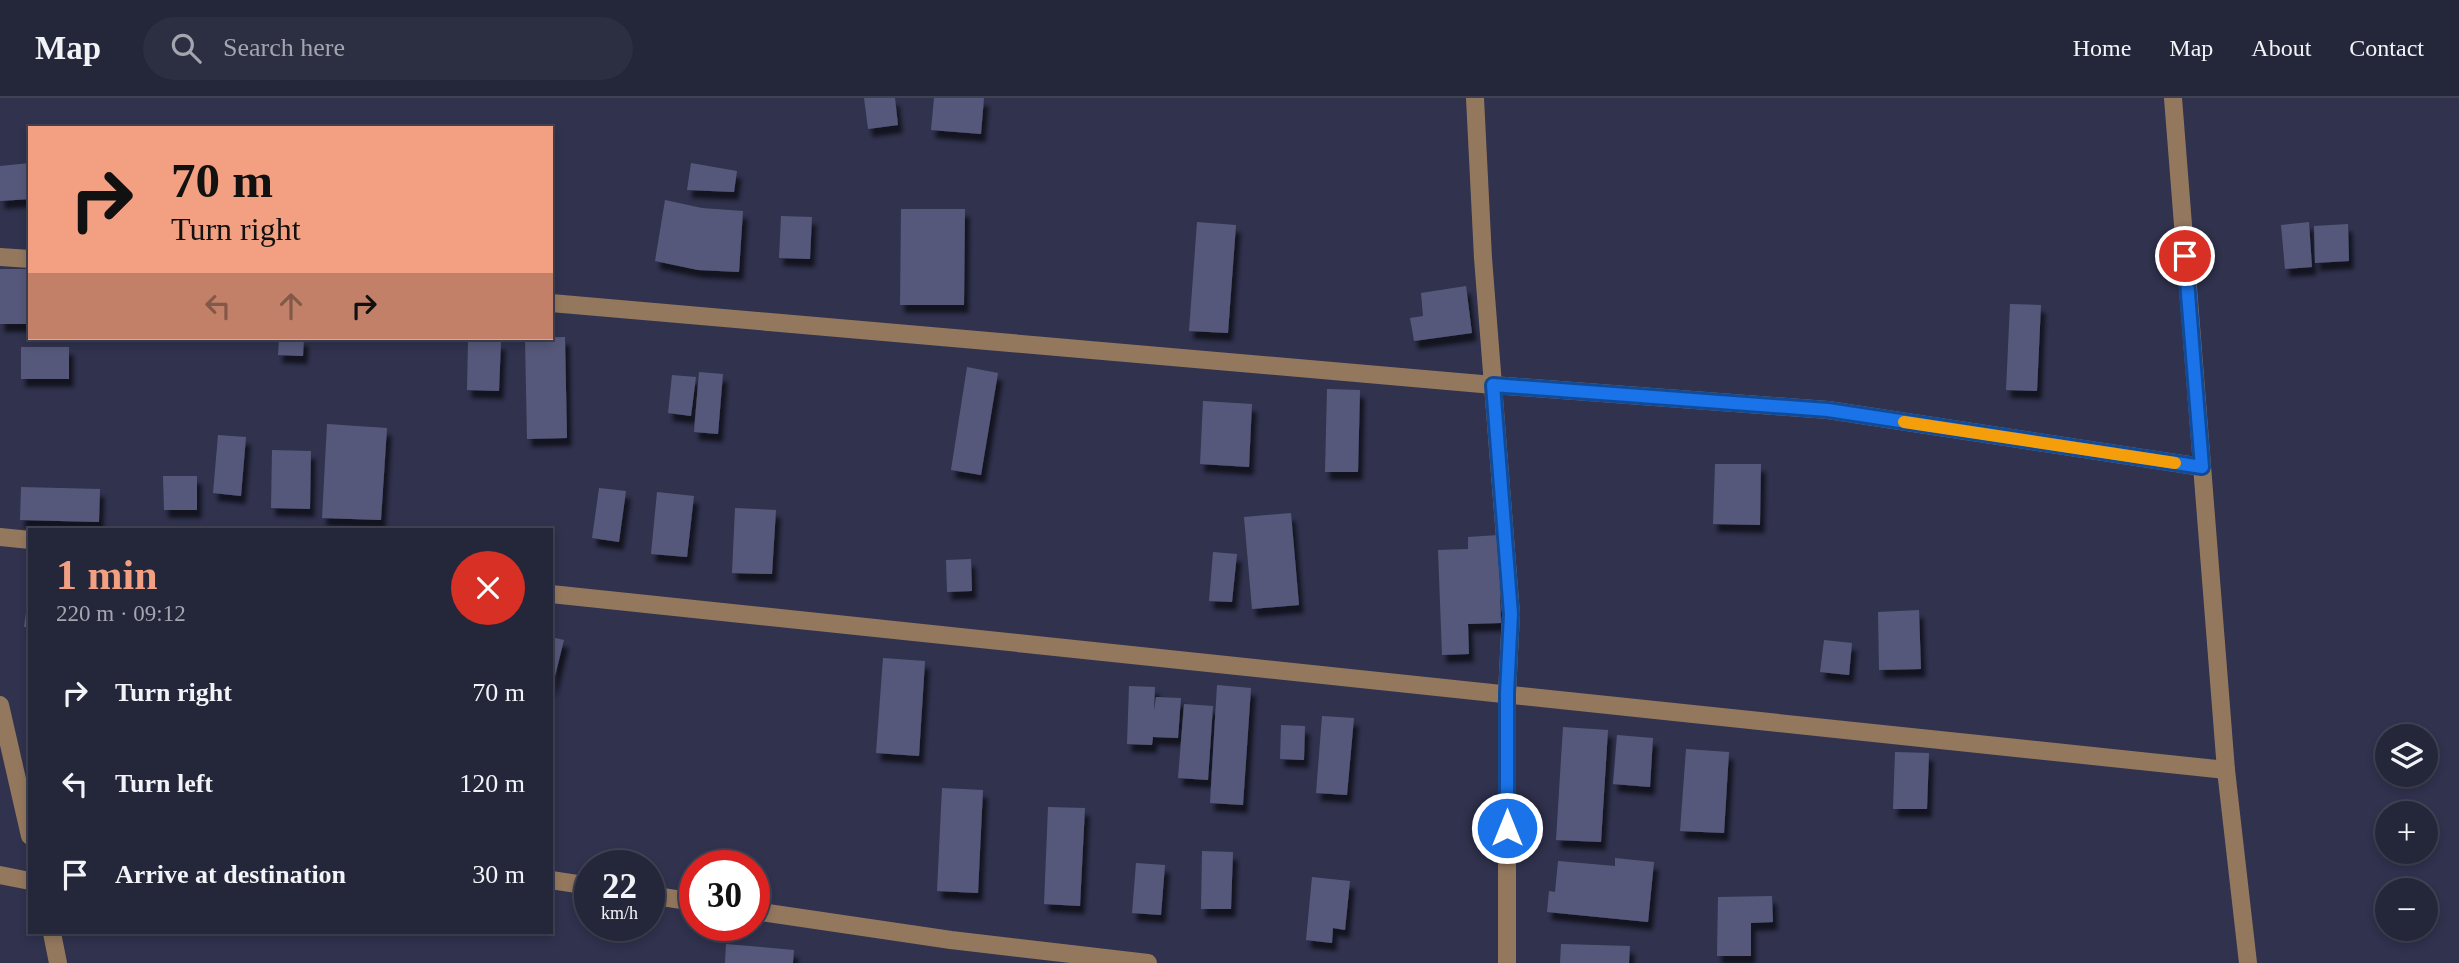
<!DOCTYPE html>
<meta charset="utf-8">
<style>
:root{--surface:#24263a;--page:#2c2e42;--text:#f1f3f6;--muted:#a3a5af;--line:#414354;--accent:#f2a081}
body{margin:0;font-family:"Times New Roman",serif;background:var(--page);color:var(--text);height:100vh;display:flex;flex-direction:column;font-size:26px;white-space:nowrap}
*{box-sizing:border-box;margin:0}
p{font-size:23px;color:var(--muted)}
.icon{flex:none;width:38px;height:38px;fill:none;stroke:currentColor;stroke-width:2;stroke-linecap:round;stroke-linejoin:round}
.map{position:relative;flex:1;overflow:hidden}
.sheet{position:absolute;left:28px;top:430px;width:525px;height:406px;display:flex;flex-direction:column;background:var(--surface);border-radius:0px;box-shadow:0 4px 10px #0003,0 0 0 2px var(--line)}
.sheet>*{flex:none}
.guide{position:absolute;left:28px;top:28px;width:525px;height:214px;border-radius:0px;box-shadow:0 4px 10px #0003,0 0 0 2px var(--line);background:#f2a081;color:#111;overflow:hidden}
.controls{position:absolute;left:2375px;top:626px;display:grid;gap:14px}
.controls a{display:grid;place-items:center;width:63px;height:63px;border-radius:50%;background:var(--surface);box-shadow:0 4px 10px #0003,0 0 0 2px var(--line);font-size:35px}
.speed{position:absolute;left:574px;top:752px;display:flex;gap:14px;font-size:35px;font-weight:700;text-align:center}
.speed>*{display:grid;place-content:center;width:91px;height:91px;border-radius:50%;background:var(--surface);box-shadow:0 4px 10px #0003,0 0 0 2px var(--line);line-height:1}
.speed small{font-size:18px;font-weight:400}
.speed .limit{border:10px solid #d22;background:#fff;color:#111}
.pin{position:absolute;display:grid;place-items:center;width:60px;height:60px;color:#fff;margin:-30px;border:4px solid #fff;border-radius:50%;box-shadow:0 2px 7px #0007}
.me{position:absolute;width:77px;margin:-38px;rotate:0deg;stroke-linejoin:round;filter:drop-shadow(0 0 5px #0008)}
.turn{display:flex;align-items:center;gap:24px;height:147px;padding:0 28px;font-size:32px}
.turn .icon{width:91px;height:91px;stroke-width:2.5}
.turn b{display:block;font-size:49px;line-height:60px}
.lanes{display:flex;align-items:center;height:66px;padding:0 28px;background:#0003;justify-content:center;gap:35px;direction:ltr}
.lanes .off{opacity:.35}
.round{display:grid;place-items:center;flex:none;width:74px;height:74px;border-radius:37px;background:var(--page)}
.headline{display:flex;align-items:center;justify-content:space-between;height:119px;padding:0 28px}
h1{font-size:42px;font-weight:600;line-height:52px;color:var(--accent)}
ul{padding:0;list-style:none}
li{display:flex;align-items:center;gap:21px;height:91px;padding:0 28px}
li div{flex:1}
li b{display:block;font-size:26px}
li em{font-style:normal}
header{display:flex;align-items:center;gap:42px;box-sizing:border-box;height:98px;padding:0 35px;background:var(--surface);border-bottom:2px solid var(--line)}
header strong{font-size:33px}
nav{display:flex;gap:38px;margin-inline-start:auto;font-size:24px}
.search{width:490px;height:63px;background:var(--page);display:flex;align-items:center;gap:18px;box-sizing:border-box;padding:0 24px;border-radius:38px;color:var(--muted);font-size:26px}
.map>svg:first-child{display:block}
.building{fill:#55597a;filter:url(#shadow)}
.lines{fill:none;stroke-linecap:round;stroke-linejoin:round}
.minor{stroke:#94785e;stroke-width:18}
.route-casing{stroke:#114b97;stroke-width:18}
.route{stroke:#1a73e8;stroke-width:12}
.slow{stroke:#f59e0b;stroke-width:12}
</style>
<header>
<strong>Map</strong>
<div class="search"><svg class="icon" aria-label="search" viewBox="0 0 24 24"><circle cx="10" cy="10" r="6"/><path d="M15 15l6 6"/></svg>Search here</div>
<nav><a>Home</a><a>Map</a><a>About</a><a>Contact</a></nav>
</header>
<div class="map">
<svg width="2459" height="865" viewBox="0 0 2459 865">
<defs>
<filter id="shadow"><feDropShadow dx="4.5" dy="8" stdDeviation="2" flood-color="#0009"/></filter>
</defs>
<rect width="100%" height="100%" fill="#30324e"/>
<!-- building -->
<g class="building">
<path d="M 864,0 L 895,0 L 898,27 L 868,31 Z"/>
<path d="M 934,0 L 984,0 L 981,36 L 931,32 Z"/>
<path d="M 30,65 L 30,101 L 0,103 L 0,68 Z"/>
<path d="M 691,65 L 737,73 L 734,94 L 687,92 Z"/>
<path d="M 665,102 L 702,110 L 743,113 L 739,174 L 698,172 L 655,163 Z"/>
<path d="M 901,111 L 965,111 L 964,207 L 900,207 Z"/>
<path d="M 781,118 L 812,119 L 810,161 L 779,160 Z"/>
<path d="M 1197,124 L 1236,127 L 1228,235 L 1189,233 Z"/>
<path d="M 2309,124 L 2312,169 L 2285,171 L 2281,127 Z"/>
<path d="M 2348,126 L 2349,163 L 2315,165 L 2314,128 Z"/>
<rect x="0" y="171" width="30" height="55"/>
<path d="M 1466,188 L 1472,235 L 1414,243 L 1410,220 L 1423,218 L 1421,195 Z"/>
<path d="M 2010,206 L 2041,207 L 2037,293 L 2006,292 Z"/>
<path d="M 565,239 L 567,340 L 527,341 L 525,240 Z"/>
<path d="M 279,240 L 304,240 L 303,258 L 278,257 Z"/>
<path d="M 468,243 L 501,244 L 499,293 L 467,292 Z"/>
<rect x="21" y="249" width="48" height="32"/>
<path d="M 967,269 L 998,275 L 981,377 L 951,372 Z"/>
<path d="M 699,274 L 723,276 L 718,336 L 694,334 Z"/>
<path d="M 672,277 L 696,279 L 691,318 L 668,315 Z"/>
<path d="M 1327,291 L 1360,292 L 1358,374 L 1325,374 Z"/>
<path d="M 1203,303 L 1252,306 L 1249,369 L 1200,366 Z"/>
<path d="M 327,326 L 387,330 L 381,422 L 322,420 Z"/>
<path d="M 218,337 L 246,339 L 241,398 L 213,395 Z"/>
<path d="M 272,352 L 311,353 L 310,411 L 271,410 Z"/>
<path d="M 1715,366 L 1761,366 L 1760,427 L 1713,426 Z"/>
<path d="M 163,378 L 197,378 L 197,412 L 164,412 Z"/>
<path d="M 21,389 L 100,391 L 99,424 L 20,422 Z"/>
<path d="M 599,390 L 626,393 L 619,444 L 592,440 Z"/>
<path d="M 657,394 L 694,398 L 687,459 L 651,456 Z"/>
<path d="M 735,410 L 776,412 L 772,476 L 732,475 Z"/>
<path d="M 1291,415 L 1299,507 L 1252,511 L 1244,419 Z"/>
<path d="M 1498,437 L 1501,525 L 1468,526 L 1469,556 L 1442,557 L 1438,452 L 1468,451 L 1468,439 Z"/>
<path d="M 1213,454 L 1237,456 L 1232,504 L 1209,503 Z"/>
<path d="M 971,461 L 972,493 L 947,494 L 946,462 Z"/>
<path d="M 28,500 L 30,529 L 24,529 Z"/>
<path d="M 1919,512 L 1921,571 L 1879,572 L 1878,514 Z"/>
<path d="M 551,539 L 564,542 L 552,590 L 551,590 Z"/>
<path d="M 1824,542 L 1852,545 L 1849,577 L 1820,574 Z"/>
<path d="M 883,560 L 925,563 L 919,658 L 876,655 Z"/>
<path d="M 1217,587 L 1251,590 L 1243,707 L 1210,705 Z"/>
<path d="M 1129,588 L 1155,589 L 1154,613 L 1156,599 L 1181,600 L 1178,640 L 1153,639 L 1152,647 L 1127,646 Z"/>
<path d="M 1184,606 L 1213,608 L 1208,682 L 1178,680 Z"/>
<path d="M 1322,618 L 1354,620 L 1347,697 L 1316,695 Z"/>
<path d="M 1281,627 L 1305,628 L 1304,662 L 1280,661 Z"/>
<path d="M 1563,629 L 1608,632 L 1601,744 L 1556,742 Z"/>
<path d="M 1617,637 L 1653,640 L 1650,689 L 1613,686 Z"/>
<path d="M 1686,651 L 1729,654 L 1724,735 L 1680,733 Z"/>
<path d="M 1895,654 L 1929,655 L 1927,711 L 1893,711 Z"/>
<path d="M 942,690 L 983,692 L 978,795 L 937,793 Z"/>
<path d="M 1048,709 L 1085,710 L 1080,808 L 1044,806 Z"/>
<path d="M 1202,753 L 1233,754 L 1231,811 L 1201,811 Z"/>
<path d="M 1615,760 L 1654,764 L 1648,824 L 1547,814 L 1549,793 L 1555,794 L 1558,763 L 1615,768 Z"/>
<path d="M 1136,765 L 1165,767 L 1161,817 L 1132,815 Z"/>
<path d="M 1312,779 L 1350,783 L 1345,832 L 1333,830 L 1332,845 L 1306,842 Z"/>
<path d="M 1772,798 L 1773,824 L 1751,825 L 1751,858 L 1717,858 L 1718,799 Z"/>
<path d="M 726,846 L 794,852 L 793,865 L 725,865 Z"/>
<path d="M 1561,846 L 1630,848 L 1629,865 L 1560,865 Z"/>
</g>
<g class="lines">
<!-- minor -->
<g class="minor">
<path d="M 1475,0 L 1483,160 L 1511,516 L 1507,595 L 1507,865"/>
<path d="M 2173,0 L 2226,672 L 2248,865"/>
<path d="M 0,159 L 30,161"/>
<path d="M 551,205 L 1493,287 L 1828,312 L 2202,369"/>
<path d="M 0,439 L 30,442"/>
<path d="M 551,496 L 2226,672"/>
<path d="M 0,607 L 30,738"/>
<path d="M 0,777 L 30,783"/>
<path d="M 551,782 L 590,788"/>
<path d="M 649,797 L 695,804"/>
<path d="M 754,813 L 951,842 L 1148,865"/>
<path d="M 52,835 L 58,865"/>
</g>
</g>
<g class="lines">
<defs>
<path id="route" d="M 1507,730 L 1507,595 L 1511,516 L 1493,287 L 1828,312 L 2202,369 L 2185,158"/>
</defs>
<!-- route casing -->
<use href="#route" class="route-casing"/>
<!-- route -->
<use href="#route" class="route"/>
<!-- slow -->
<path class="slow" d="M 1904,324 L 2175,365"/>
</g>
</svg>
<div class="controls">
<a><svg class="icon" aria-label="layers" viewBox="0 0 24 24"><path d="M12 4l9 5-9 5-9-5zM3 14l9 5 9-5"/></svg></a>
<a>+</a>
<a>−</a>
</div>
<div class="speed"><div>22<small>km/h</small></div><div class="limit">30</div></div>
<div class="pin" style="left:2185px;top:158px;background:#d93025"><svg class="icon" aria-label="arrive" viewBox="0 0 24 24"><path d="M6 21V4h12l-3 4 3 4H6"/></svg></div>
<svg class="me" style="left:1507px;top:730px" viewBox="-20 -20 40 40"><circle r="17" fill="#1a73e8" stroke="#fff" stroke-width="3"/><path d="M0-11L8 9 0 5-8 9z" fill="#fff"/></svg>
<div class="guide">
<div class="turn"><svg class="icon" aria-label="right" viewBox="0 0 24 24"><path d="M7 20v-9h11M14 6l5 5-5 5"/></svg><div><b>70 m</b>Turn right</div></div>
<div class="lanes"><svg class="icon off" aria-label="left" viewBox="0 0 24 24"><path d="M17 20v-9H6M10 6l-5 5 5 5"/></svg><svg class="icon off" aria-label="ahead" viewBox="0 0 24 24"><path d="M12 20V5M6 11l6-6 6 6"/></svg><svg class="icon" aria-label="right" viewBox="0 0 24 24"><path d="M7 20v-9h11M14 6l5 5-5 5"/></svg></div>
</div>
<section class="sheet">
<div class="headline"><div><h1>1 min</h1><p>220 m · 09:12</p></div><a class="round" style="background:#d93025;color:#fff"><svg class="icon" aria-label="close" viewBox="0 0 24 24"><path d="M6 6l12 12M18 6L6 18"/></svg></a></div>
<ul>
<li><svg class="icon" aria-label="right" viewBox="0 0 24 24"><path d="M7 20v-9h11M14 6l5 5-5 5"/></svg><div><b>Turn right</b></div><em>70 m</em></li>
<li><svg class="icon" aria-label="left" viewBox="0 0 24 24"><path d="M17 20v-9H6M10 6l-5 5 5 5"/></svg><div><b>Turn left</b></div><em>120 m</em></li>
<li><svg class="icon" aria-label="arrive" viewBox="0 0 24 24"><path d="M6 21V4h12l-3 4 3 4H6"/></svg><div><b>Arrive at destination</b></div><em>30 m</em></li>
</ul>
</section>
</div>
